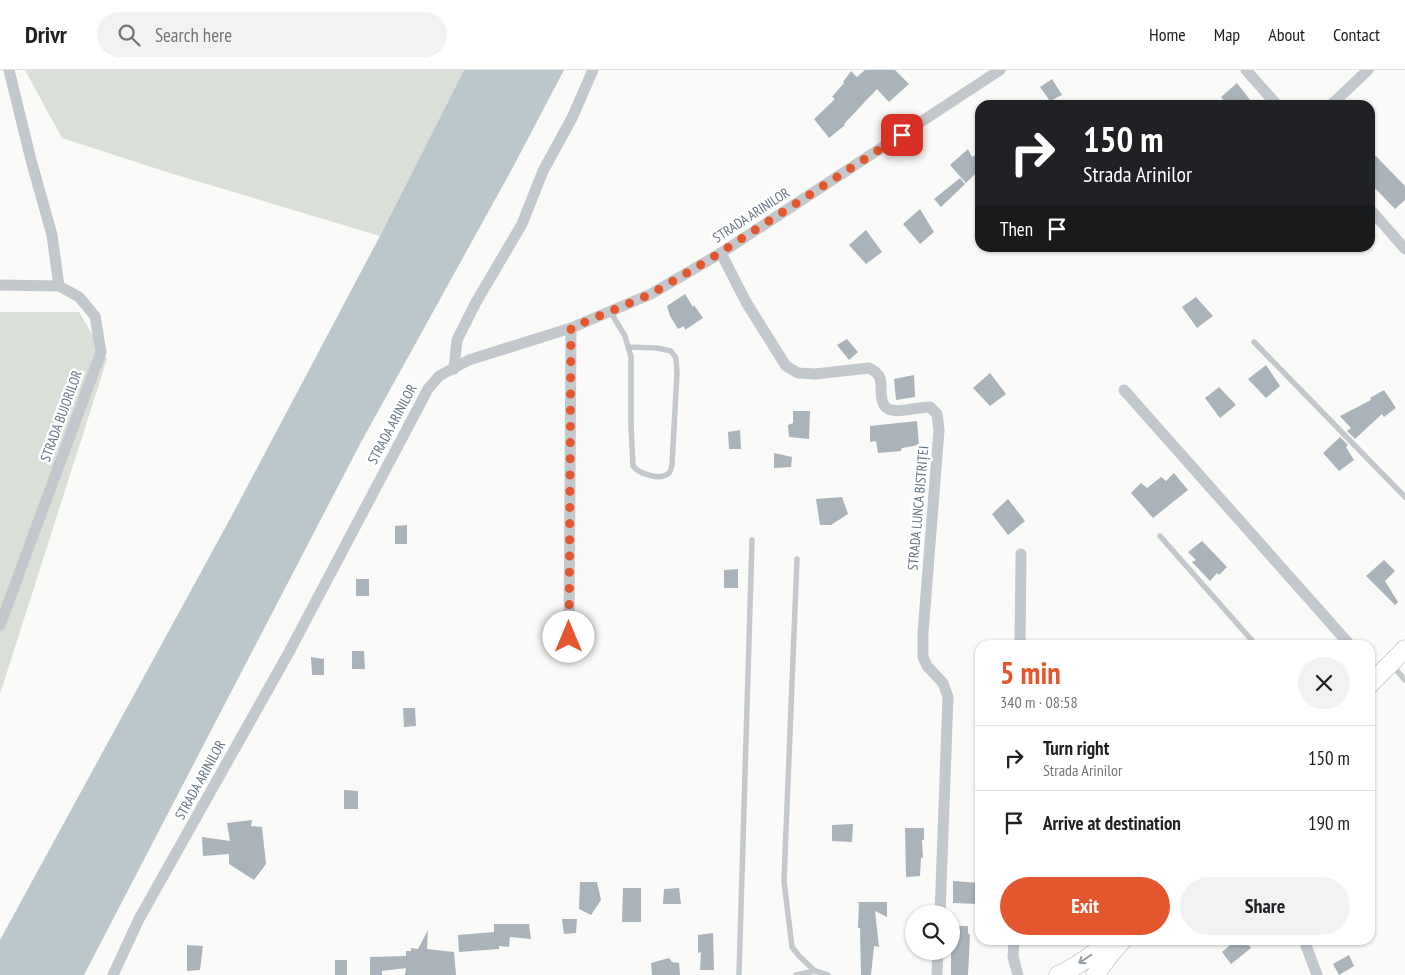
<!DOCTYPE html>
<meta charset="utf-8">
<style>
:root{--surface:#fff;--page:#f2f2f2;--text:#202124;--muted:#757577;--line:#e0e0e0;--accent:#e4572e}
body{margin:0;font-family:"PT Sans Narrow",sans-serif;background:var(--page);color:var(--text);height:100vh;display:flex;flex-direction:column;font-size:19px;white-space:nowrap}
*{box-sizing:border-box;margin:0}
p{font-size:16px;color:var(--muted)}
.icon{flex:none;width:28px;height:28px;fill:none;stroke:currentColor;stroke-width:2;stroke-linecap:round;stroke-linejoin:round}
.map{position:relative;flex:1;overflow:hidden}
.panel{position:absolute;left:975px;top:570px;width:400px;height:305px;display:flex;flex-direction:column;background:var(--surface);border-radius:15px;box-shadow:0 1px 4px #0004}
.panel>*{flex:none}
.top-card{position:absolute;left:975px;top:30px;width:400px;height:152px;border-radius:15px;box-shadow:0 1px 4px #0004;background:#202124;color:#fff;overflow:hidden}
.controls{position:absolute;left:905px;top:835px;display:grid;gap:10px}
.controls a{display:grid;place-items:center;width:55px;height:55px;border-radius:50%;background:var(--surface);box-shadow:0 1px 4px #0004;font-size:25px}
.pin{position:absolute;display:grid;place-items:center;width:42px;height:42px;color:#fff;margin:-21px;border-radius:10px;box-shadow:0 2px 8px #0006}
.me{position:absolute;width:55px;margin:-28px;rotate:0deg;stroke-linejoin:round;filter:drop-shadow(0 0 4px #0008)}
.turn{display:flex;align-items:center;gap:18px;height:105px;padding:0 25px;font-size:22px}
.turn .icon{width:65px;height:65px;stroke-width:2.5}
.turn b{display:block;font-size:35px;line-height:42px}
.then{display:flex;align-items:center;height:48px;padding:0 25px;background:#0003;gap:10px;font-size:19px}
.round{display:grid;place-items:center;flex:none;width:52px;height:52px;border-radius:26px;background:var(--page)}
.headline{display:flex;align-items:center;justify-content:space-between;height:85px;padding:0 25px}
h1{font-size:30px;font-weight:600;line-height:38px;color:var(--accent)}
.cta{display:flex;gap:10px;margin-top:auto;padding:10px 25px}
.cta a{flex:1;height:58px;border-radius:30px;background:var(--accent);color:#fff;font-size:20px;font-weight:600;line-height:58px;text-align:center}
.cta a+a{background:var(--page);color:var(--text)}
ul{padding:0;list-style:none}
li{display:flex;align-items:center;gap:15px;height:65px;padding:0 25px;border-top:1px solid var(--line)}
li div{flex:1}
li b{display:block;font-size:19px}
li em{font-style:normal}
header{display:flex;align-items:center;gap:30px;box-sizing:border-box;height:70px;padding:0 25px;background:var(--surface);border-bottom:1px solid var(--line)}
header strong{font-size:24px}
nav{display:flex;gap:28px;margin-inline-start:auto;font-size:18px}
.search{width:350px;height:45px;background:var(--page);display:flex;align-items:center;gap:12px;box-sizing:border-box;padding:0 18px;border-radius:28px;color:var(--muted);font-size:19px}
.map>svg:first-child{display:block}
.green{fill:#dadfd7}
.water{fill:#bbc7cb}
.building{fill:#aab3b9}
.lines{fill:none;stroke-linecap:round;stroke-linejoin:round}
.primary-casing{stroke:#b5babe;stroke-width:19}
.service{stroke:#c3c8cc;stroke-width:5.5}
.minor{stroke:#c3c8cc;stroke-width:11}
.primary{stroke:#fff;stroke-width:18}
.oneway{stroke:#939fa8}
.route{stroke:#e4572e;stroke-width:9;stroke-dasharray:0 16.2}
.labels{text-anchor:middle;stroke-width:5;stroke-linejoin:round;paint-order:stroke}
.street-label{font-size:14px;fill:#657683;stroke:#fff}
</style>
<header>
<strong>Drivr</strong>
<div class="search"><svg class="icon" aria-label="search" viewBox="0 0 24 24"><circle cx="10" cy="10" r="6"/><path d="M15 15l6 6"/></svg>Search here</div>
<nav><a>Home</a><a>Map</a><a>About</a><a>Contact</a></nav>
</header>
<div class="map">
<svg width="1405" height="905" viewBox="0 0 1405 905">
<rect width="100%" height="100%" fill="#fafaf8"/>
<!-- green -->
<g class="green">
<path d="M 25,0 L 464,0 L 380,166 L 170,103 L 62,68 Z"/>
<path d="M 0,242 L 79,242 L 107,289 L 0,624 Z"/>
</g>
<!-- water -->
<path class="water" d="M 464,0 L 564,0 L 512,99 L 360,374 L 84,905 L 0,905 L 0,870 L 230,449 L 380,166 Z"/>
<!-- building -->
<g class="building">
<path d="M 865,0 L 895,0 L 909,14 L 889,32 L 877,19 L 844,54 L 845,55 L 829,68 L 814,49 L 835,29 L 832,27 L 844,13 L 843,12 L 851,1 L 857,7 Z"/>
<path d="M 1052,9 L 1062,25 L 1050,31 L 1040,17 Z"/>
<path d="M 1237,13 L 1254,35 L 1228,35 L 1221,27 Z"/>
<path d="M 968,79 L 972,87 L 976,85 L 980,90 L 980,99 L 966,113 L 950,95 Z"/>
<path d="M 1370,80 L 1405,116 L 1405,130 L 1395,139 L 1370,113 Z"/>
<path d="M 960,108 L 965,114 L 941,137 L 934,129 Z"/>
<path d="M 920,139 L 934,162 L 920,174 L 903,154 Z"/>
<path d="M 866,160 L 882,182 L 866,194 L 849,175 Z"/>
<path d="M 685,224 L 693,237 L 694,235 L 703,248 L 685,260 L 684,256 L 678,259 L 670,246 L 667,236 Z"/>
<path d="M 1196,227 L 1213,246 L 1197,258 L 1182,237 Z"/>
<path d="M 847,269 L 858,282 L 849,290 L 837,275 Z"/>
<path d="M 1266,295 L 1280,316 L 1266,328 L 1248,309 Z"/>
<path d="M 990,303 L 1006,324 L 990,336 L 973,318 Z"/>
<path d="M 914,305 L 915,327 L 896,330 L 894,309 Z"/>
<path d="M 1219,317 L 1236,335 L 1220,348 L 1205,328 Z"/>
<path d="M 1384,320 L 1396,338 L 1384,347 L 1382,344 L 1355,369 L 1347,361 L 1351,358 L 1340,346 L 1371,330 L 1370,328 Z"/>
<path d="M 793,341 L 810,341 L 809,369 L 789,367 L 788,355 L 793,353 Z"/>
<path d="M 917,351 L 919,375 L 902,378 L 901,381 L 878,383 L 876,371 L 870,372 L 870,356 Z"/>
<path d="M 740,360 L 741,379 L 729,379 L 728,362 Z"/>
<path d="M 1340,367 L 1348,375 L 1346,377 L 1354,390 L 1339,401 L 1323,383 Z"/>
<path d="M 774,383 L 792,387 L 791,397 L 774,398 Z"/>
<path d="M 1174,403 L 1188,420 L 1153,448 L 1131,423 L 1141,413 L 1147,418 L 1161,407 L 1166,411 Z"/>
<path d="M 842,427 L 848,444 L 831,455 L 820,455 L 816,429 Z"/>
<path d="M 1008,429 L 1025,451 L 1008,465 L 992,444 Z"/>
<path d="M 407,455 L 407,474 L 395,474 L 395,456 Z"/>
<path d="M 1202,471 L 1227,497 L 1219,505 L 1217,503 L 1210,511 L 1192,492 L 1196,490 L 1188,482 Z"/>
<path d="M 1384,490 L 1395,501 L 1385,511 L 1398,532 L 1395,535 L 1366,506 Z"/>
<path d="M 738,499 L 738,518 L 724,518 L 724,500 Z"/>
<rect x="356" y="509" width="13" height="17"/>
<path d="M 352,581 L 364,581 L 365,599 L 352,599 Z"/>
<path d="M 311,587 L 324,589 L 324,605 L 312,605 Z"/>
<path d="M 403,638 L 415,638 L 416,656 L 404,657 Z"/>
<path d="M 344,720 L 358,721 L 358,739 L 344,739 Z"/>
<path d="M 252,750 L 251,756 L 262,757 L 266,794 L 254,810 L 229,794 L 229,784 L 203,786 L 202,767 L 230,771 L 227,753 Z"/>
<path d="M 853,754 L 852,772 L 832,771 L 832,755 Z"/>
<path d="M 905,758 L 924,758 L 924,770 L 922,770 L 923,788 L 921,788 L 920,806 L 906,807 Z"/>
<path d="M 953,811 L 980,813 L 979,834 L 953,833 Z"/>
<path d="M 580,812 L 597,812 L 601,830 L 591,845 L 579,839 Z"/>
<path d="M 623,818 L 641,818 L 641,852 L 622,852 Z"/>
<path d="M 679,818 L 681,834 L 663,834 L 664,819 Z"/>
<path d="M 857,832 L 887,832 L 887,847 L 875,841 L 879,877 L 874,876 L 871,905 L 861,905 L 860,858 L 858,858 L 859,833 Z"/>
<path d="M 562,849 L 577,849 L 576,863 L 564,864 Z"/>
<path d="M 494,854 L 529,854 L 531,869 L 510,867 L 509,877 L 499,876 L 499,879 L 459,882 L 458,865 L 494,862 Z"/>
<path d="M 951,856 L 968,856 L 968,863 L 970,865 L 968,905 L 951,905 Z"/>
<path d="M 428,860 L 427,879 L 454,882 L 456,905 L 405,905 L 406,898 L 382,901 L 382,905 L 370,905 L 370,887 L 406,886 L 406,881 L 411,881 L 411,878 L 418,879 Z"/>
<path d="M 713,863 L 714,900 L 700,900 L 701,882 L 698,883 L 698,865 Z"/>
<path d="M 1236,870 L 1245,870 L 1251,878 L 1231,894 L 1222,882 Z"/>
<path d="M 187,875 L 203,876 L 200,900 L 187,901 Z"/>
<path d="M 1349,885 L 1354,896 L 1339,905 L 1333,894 Z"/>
<path d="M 669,888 L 672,892 L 679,893 L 680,905 L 652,905 L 651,893 Z"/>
<rect x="335" y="890" width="12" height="15"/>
</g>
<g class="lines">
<defs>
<g id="primary">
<path d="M 1370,614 L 1405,579"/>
<path d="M 1058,905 C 1077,897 1095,883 1110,870"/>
<path d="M 1095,905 L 1112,882 L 1123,870"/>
</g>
</defs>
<!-- primary casing -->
<use href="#primary" class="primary-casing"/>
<!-- service -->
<g class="service">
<path d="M 610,241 L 625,266 L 631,287 L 631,356 L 633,396 C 639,404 661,411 669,403 C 671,401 671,398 672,395 L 677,303 L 676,288 L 671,281 L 657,278 L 628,277"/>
<path d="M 1254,272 L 1405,427"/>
<path d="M 1160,466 L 1256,575"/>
<path d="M 797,489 L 784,811 L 792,877 L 799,886 L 815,901"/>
<path d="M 1392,595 L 1405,610"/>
<path d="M 739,905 L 752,470"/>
<path d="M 796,905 L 815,901 L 828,905"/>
</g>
<!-- minor -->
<g class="minor">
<path d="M 9,0 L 31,90 L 52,165 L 59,216"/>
<path d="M 1246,0 L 1277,35"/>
<path d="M 1331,35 L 1368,0"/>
<path d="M 1370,139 L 1405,179"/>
<path d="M 721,183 L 746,232 L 786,296 L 798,303 L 815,304 L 869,298 C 889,307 876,321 884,335 C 891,347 918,336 930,337 L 937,344 L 939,360 L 923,563 L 923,587 L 927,596 L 943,613 L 948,627 L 940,844"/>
<path d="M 0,215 L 59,216 L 79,227 L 95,246 L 101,282 L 0,555"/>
<path d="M 454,299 L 457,270 L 475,234 L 522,154 L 543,101 L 572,48 L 593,0"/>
<path d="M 1124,320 L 1350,575"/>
<path d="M 569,567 L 571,258"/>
<path d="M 1020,575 L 1021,484"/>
<path d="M 1014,870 L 1013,887 L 1018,905"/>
<path d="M 1304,870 L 1317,905"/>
<path d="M 113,905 L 139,849 L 288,584 L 428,319 L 439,306 L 469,290 L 571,258 L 651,224 L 721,183 L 1000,0"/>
<path d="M 937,905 L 938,881"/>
</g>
<!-- primary -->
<use href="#primary" class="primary"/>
</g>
<!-- one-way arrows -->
<defs><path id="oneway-shaft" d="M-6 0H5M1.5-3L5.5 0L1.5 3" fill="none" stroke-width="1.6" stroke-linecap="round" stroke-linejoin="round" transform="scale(1.25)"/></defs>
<use class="oneway" href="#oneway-shaft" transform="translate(1085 889) rotate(146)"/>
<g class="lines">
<!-- route -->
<path class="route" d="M 569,567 L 571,258 L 651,224 L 707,191 L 902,65"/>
</g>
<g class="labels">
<!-- street labels -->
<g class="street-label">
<text transform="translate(751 145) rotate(-33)" y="5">STRADA ARINILOR</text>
<text transform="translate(61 346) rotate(-70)" y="5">STRADA BUJORILOR</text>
<text transform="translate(392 354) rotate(-62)" y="5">STRADA ARINILOR</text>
<text transform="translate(918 438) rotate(-85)" y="5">STRADA LUNCA BISTRIȚEI</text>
<text transform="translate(200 710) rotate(-61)" y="5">STRADA ARINILOR</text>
</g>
</g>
</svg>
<div class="controls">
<a><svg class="icon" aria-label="search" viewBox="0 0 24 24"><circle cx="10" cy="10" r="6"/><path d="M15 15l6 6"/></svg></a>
</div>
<div class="pin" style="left:902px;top:65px;background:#d93025"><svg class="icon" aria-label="arrive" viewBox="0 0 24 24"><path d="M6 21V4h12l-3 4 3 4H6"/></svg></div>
<svg class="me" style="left:569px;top:567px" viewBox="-20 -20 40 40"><circle r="19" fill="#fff"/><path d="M0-13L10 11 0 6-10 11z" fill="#e4572e"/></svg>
<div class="top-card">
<div class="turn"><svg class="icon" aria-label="right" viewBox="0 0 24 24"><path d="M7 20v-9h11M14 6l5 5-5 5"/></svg><div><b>150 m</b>Strada Arinilor</div></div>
<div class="then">Then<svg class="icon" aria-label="arrive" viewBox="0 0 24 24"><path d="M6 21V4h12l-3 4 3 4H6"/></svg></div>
</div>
<section class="panel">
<div class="headline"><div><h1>5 min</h1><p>340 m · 08:58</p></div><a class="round"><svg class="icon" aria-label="close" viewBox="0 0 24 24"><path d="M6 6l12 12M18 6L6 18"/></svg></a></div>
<ul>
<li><svg class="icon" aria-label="right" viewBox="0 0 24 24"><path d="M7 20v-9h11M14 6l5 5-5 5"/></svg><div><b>Turn right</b><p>Strada Arinilor</p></div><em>150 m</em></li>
<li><svg class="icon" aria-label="arrive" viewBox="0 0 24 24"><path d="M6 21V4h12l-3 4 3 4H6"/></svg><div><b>Arrive at destination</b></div><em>190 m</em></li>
</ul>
<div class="cta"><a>Exit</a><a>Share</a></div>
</section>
</div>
